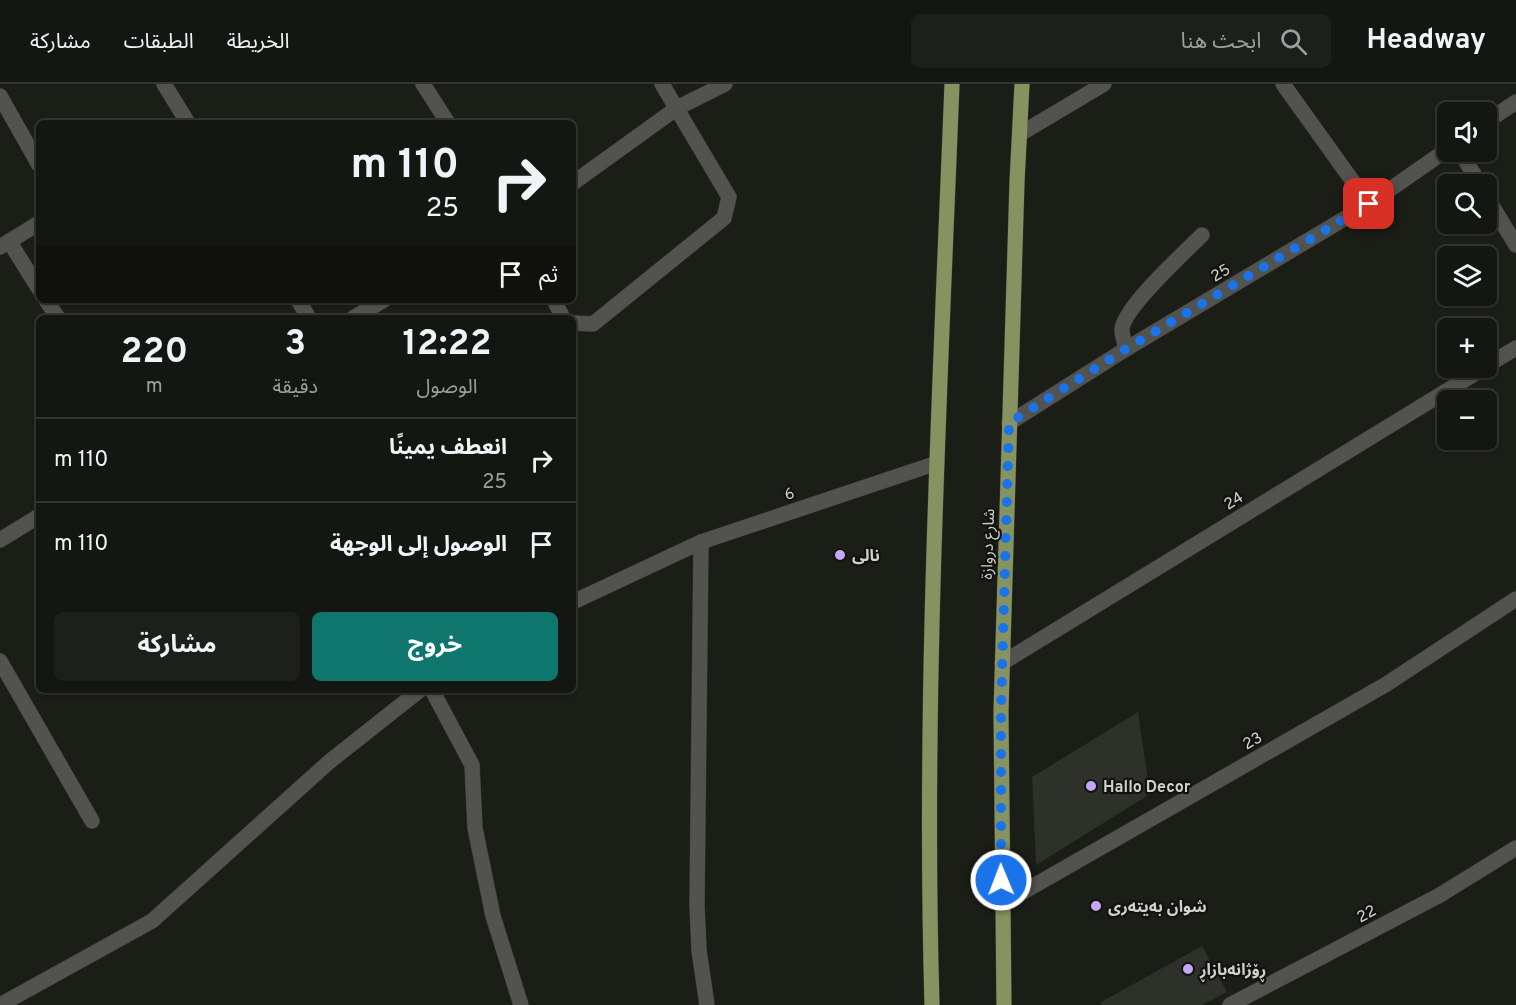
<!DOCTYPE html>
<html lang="ar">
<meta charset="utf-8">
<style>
:root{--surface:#141611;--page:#1d1f1a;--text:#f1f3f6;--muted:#9d9f9f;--line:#333531;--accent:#0f766e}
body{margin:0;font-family:Overpass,"Noto Sans Arabic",sans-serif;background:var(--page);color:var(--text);direction:rtl;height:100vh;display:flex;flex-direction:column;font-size:22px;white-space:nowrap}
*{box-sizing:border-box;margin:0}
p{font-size:20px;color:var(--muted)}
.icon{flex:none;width:33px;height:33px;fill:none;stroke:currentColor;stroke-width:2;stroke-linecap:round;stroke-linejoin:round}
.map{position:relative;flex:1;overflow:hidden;direction:ltr}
.side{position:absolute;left:36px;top:231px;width:540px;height:378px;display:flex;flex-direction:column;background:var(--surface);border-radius:9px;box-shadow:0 2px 4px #0004,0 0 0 2px var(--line);direction:rtl}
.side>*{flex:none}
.top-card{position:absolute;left:36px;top:36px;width:540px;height:183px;border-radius:9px;box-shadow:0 2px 4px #0004,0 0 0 2px var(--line);direction:rtl;background:#141611;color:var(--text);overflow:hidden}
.controls{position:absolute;left:1437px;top:18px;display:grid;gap:12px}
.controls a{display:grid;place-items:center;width:60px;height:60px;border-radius:9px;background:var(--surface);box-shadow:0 2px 4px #0004,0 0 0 2px var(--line);font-size:30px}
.pin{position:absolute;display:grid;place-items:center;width:51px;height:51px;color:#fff;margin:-26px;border-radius:12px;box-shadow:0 3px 9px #0006}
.me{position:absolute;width:66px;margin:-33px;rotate:359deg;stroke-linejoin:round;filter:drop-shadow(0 0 4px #0008)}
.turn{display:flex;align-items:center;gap:21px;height:126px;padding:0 18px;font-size:27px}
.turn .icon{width:78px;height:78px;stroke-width:2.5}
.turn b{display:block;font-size:42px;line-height:51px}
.then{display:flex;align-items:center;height:57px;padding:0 18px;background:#0003;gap:12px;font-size:22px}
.eta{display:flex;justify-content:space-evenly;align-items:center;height:102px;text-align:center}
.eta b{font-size:36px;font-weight:700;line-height:42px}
.button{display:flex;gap:12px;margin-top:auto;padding:12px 18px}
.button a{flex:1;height:69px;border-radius:9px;background:var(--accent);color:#fff;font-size:24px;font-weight:700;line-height:69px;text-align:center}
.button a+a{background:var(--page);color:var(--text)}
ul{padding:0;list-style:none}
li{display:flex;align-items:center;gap:18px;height:84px;padding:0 18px;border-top:2px solid var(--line)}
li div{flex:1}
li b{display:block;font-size:22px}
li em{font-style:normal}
header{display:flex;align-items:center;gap:36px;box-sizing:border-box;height:84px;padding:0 30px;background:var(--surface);border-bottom:2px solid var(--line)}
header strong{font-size:28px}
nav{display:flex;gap:33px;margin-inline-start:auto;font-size:21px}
.search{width:420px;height:54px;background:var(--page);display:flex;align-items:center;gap:15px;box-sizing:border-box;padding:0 21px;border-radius:9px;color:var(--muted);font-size:22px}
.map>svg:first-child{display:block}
.building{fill:#2e302a}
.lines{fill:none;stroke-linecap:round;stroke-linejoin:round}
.lane-casing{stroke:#363734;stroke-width:16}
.street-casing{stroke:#363734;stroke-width:16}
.primary-casing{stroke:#363734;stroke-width:16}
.lane{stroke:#52534e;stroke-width:15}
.street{stroke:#52534e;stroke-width:15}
.primary{stroke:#869260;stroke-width:15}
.route{stroke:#1a73e8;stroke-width:10;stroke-dasharray:0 18}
.poi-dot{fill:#c2a7f2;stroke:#12130f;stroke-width:2}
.labels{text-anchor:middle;stroke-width:4.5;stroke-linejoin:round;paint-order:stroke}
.street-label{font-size:16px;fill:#d0d1ce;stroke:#12130f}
.poi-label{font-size:16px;font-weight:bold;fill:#d0d1ce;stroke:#12130f;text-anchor:start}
</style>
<header>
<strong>Headway</strong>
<div class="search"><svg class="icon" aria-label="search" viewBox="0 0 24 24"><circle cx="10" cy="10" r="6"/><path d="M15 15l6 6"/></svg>ابحث هنا</div>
<nav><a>الخريطة</a><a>الطبقات</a><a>مشاركة</a></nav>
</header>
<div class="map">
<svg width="1516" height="921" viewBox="0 0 1516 921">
<rect width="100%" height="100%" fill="#1b1d17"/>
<!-- building -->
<g class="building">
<path d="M 1138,628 L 1150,710 L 1036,781 L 1032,693 Z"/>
<path d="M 1202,862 L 1227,908 L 1202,921 L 1102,921 L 1101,918 Z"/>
</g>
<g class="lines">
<defs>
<path id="lane" d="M 1126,265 C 1125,259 1122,252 1122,246 C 1122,225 1185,168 1202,151"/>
<g id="street">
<path d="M 164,0 L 188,39"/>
<path d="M 423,0 L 448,39"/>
<path d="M 1283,0 L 1369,120"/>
<path d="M 0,12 L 39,81"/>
<path d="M 1486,38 L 1516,18"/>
<path d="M 1020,50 L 1104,0"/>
<path d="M 1460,68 L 1480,100"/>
<path d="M 573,99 L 677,24 L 725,0"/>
<path d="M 1486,112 L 1516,161"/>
<path d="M 9,157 L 39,205"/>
<path d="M 0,163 L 39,139"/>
<path d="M 46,216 L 58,234"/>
<path d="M 298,216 L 309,234"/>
<path d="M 554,216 L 563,234"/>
<path d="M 353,234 L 384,216"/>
<path d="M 573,239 L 593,240 L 724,134 L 729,113 L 662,0"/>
<path d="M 1486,282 L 1516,264"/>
<path d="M 1009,339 L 1126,265 L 1369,120 L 1448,65"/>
<path d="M 0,456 L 39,432"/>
<path d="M 701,458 L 697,821 L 699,866 L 707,921"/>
<path d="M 573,518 L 701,458 L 937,379"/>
<path d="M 0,577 L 92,737"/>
<path d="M 1002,579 L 1484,284"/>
<path d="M 432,606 L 472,681 L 475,744 L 493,832 L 521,921"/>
<path d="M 1002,820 L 1385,601 L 1516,515"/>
<path d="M 0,921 L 152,837 L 329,678 L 420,606"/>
<path d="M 1230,921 L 1440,811 L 1516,764"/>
</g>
<g id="primary">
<path d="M 932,921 C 923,614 940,307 952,0"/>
<path d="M 1004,921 L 1001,627 L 1017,98 L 1022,0"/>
</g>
</defs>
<!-- lane casing -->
<use href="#lane" class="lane-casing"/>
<!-- street casing -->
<use href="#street" class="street-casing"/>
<!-- primary casing -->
<use href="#primary" class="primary-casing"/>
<!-- lane -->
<use href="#lane" class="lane"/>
<!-- street -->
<use href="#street" class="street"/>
<!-- primary -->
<use href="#primary" class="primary"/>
</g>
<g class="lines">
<!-- route -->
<path class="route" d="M 1001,796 L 1001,627 L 1009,339 L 1126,265 L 1369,120"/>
</g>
<!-- markers -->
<g class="poi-dot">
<circle cx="840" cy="471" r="6"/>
<circle cx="1091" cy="702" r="6"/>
<circle cx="1096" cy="822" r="6"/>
<circle cx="1188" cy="885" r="6"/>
</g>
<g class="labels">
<!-- street labels -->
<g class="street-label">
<text transform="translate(1220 188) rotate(-31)" y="6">25</text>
<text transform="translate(789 409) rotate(-19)" y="6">6</text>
<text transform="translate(1233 416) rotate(-32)" y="6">24</text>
<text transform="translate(987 460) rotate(-88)" y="6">شارع دروازة</text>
<text transform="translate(1252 656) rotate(-30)" y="6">23</text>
<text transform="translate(1366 829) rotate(-28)" y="6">22</text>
</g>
<!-- poi labels -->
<g class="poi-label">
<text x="852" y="477">نالی</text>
<text x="1103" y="708">Hallo Decor</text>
<text x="1108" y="828">شوان بەیتەری</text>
<text x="1200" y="891">ڕۆژانەبازاڕ</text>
</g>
</g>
</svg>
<div class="controls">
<a><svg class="icon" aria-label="sound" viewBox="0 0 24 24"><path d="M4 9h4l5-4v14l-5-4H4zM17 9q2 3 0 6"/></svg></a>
<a><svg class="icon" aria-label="search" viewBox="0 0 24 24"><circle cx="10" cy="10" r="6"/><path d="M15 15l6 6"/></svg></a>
<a><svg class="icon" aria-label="layers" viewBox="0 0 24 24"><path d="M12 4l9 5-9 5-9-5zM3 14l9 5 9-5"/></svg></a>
<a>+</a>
<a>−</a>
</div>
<div class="pin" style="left:1369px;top:120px;background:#d93025"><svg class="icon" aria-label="arrive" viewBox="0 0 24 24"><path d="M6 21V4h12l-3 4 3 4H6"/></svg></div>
<svg class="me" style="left:1001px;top:796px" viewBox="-20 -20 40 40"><circle r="17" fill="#1a73e8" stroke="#fff" stroke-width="3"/><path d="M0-11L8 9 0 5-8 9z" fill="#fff"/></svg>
<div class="top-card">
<div class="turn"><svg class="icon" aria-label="right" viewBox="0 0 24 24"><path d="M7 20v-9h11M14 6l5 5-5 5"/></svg><div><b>110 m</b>25</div></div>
<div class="then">ثم<svg class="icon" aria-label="arrive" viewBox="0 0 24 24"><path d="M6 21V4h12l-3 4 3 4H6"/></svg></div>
</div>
<section class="side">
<div class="eta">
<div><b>12:22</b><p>الوصول</p></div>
<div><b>3</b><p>دقيقة</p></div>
<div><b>220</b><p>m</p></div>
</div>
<ul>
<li><svg class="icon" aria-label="right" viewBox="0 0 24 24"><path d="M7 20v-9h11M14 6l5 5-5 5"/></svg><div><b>انعطف يمينًا</b><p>25</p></div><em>110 m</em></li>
<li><svg class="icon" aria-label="arrive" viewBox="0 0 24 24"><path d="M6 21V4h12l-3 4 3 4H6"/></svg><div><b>الوصول إلى الوجهة</b></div><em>110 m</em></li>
</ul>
<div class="button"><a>خروج</a><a>مشاركة</a></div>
</section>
</div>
